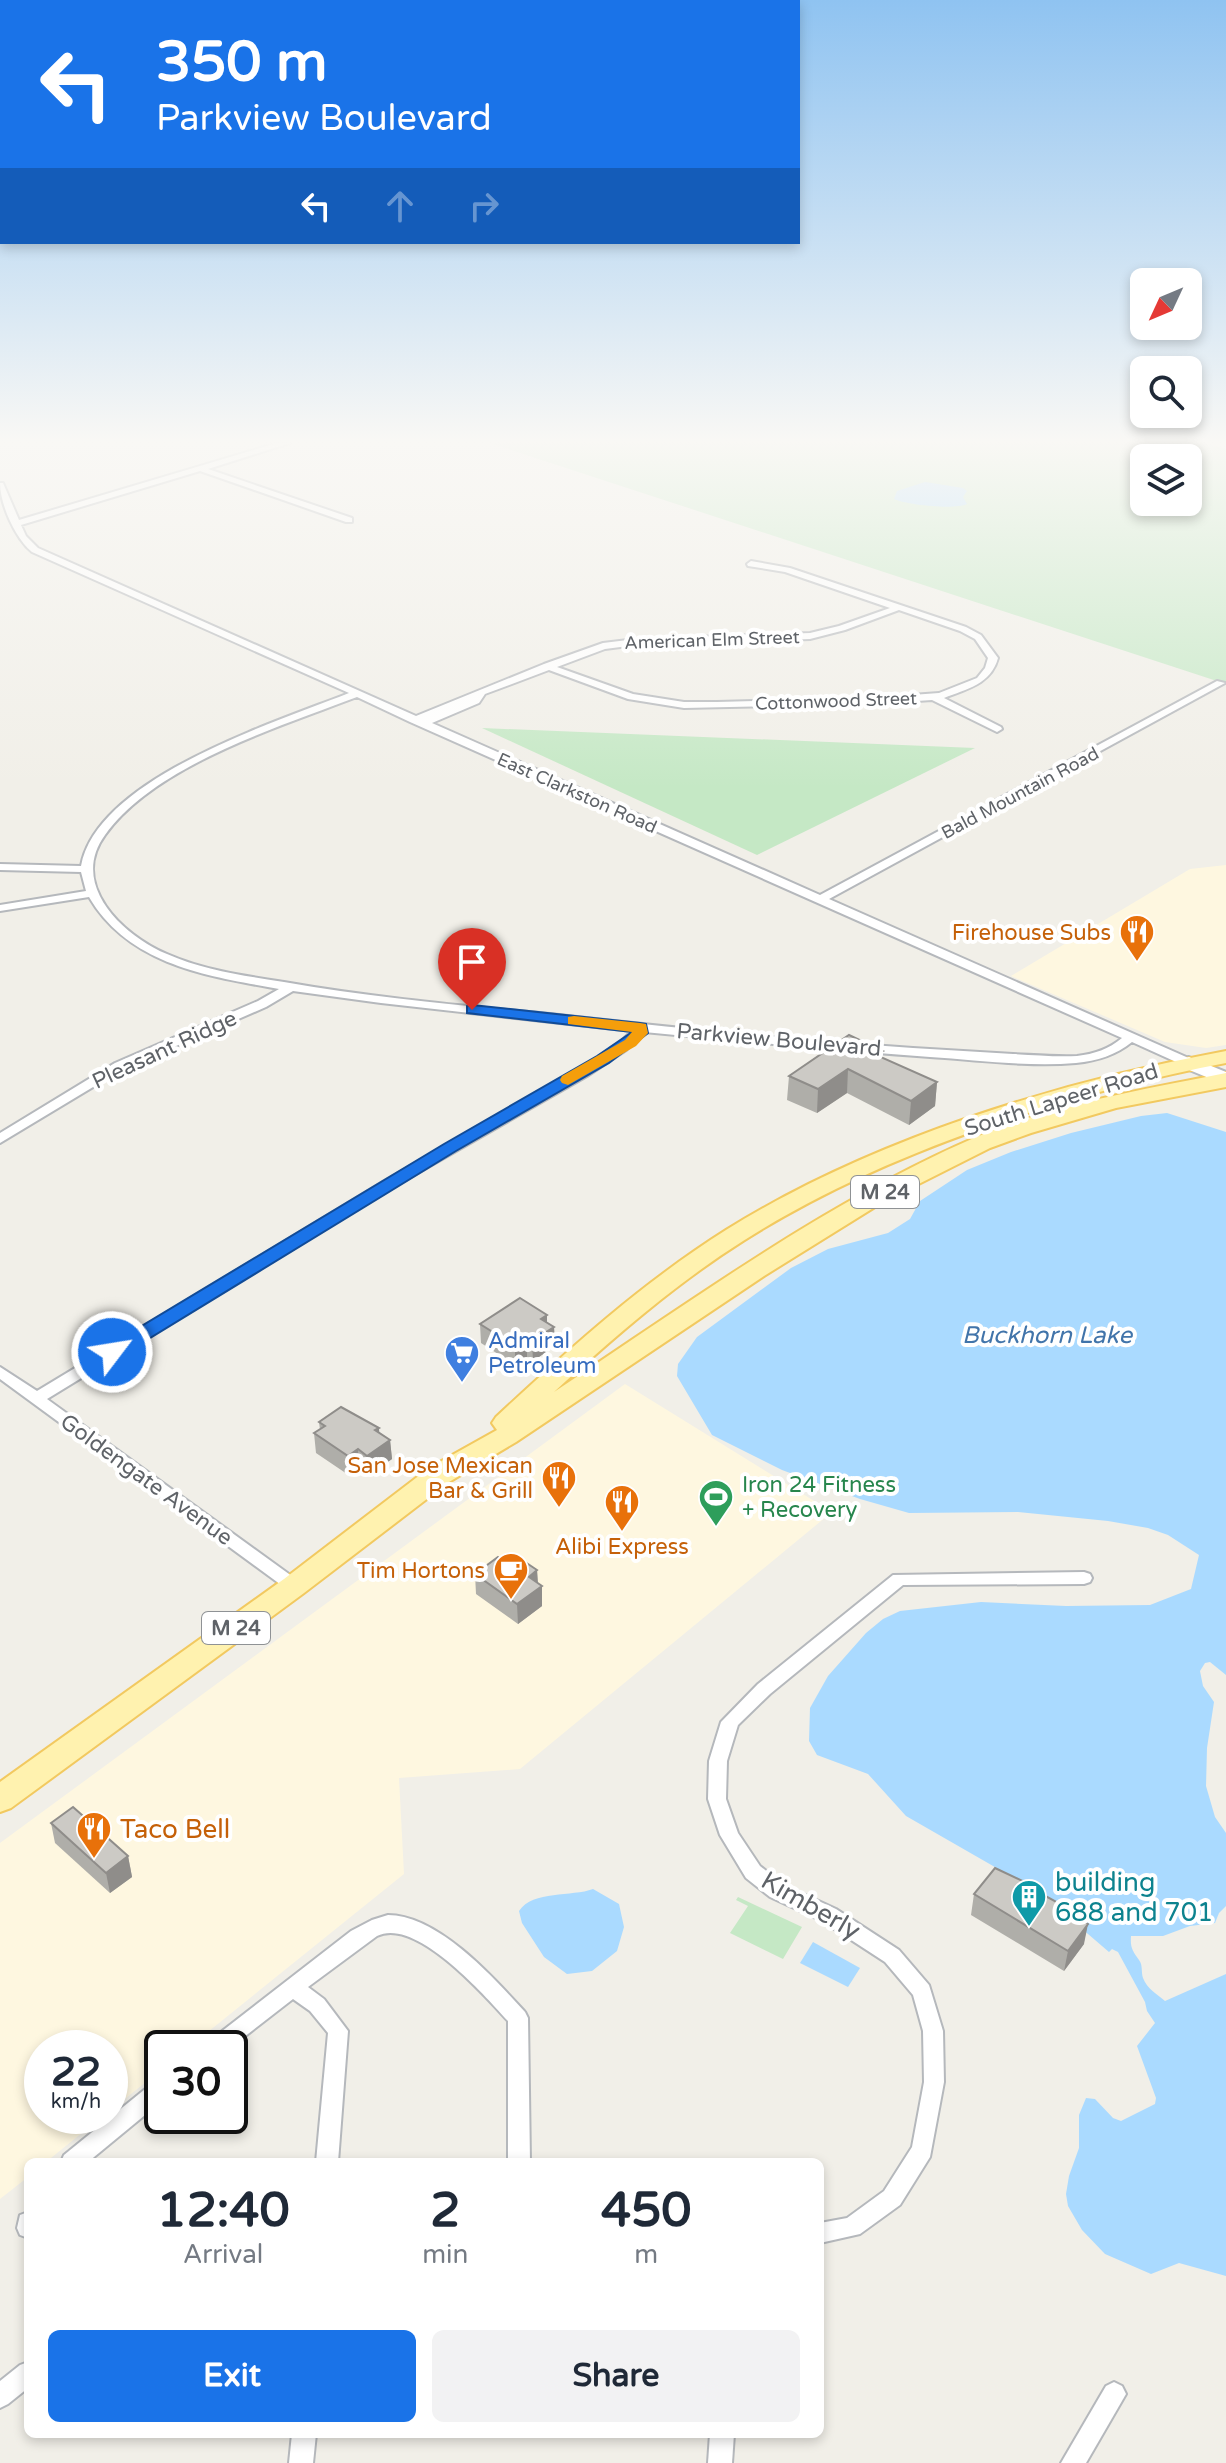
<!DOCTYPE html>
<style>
:root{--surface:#fff;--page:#f2f2f3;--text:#1f2937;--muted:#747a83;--accent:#1a73e8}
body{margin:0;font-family:"Varela Round",sans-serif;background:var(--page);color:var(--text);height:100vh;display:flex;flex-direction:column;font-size:30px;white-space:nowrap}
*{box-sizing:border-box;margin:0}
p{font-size:26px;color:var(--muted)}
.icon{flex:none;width:44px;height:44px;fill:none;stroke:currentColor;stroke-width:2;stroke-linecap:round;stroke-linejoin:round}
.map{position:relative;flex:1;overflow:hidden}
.drawer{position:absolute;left:24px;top:2158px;width:800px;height:280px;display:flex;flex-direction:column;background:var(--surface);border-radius:12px;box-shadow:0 4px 12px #0003}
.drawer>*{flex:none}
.guide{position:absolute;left:0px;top:0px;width:800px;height:244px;box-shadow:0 4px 12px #0003;background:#1a73e8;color:#fff;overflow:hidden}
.needle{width:52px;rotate:226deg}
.buttons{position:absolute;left:1130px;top:268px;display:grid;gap:16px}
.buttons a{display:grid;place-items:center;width:72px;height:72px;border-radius:12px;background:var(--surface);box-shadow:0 4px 12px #0003;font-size:40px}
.speed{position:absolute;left:24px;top:2030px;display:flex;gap:16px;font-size:40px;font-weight:700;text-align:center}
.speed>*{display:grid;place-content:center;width:104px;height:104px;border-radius:50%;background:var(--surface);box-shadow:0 4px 12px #0003;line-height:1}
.speed small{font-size:20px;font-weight:400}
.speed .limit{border:4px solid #111;border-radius:12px;background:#fff;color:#111}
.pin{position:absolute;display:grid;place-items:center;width:68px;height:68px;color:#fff;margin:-82px -34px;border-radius:50% 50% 50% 0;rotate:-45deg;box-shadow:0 0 8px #0007}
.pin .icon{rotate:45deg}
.me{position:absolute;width:88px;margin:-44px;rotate:59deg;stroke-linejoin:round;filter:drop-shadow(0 0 6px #0008)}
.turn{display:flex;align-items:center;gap:28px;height:168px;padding:0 24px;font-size:36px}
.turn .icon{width:104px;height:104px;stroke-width:2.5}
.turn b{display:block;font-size:56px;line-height:68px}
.lanes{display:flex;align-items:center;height:76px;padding:0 24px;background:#0003;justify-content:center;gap:40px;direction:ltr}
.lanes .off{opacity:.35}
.eta{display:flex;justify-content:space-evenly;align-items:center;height:136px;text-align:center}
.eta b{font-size:48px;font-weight:800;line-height:56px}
.action{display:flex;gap:16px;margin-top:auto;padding:16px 24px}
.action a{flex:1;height:92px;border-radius:12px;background:var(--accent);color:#fff;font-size:32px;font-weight:800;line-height:92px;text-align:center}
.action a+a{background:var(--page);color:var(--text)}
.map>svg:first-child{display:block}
.commercial{fill:#fef7e0}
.green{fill:#c5e8c5;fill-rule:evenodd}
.water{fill:#aadaff}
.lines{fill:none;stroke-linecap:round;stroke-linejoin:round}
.street-casing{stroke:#b5b8bc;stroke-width:4}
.secondary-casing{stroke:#b6babf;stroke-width:4}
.primary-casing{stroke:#f2c960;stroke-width:4}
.street{fill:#fff;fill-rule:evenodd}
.secondary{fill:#fff;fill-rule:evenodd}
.primary{fill:#fff2af;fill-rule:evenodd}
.wall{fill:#afaea9}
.shaded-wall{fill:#8f8d8a}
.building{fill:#cccac5;stroke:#8f8d8a;stroke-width:2}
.route{fill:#1a73e8;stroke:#114b97;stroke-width:2}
.slow{fill:#f59e0b}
.labels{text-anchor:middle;stroke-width:8;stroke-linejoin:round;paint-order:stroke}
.far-street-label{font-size:18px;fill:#5f6368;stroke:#fff}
.shield{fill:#fff;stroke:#8f9295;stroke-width:2}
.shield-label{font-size:20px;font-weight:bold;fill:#5f6368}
.food-label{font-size:22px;fill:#c56008;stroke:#fff;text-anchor:end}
.street-label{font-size:22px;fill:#5f6368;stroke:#fff}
.shop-label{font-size:22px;fill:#366cbe;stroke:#fff;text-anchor:start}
.leisure-label{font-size:22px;fill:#27864d;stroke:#fff;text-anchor:start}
.water-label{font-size:24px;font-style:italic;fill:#4174aa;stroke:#fff}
.near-food-label{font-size:26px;fill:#c56008;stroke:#fff;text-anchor:start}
.near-culture-label{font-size:26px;fill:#0d838f;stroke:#fff;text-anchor:start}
.near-street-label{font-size:26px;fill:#5f6368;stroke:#fff}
</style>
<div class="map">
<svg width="1226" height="2463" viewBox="0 0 1226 2463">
<rect width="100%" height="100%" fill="#f1efe8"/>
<!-- commercial -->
<g class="commercial">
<path d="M 1226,865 L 1226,1045 L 1206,1048 L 1165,1042 L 1011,976 L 1190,869 Z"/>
<path d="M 625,1384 L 832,1512 L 520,1769 L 399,1778 L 404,1874 L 188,2048 L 162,2048 L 162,2069 L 110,2111 L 110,2048 L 42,2048 L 42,2116 L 103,2116 L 46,2162 L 28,2162 L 28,2177 L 0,2199 L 0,1843 Z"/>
</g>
<!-- green -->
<g class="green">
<path d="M 490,443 L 1204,443 L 1226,449 L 1226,684 ZM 1144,458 L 1188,458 L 1188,502 L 1144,502 Z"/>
<path d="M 482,728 L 975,748 L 757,855 Z"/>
<path d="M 738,1897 L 802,1927 L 783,1959 L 730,1933 L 748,1906 L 736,1900 Z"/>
</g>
<!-- water -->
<g class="water">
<path d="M 925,482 L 963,488 L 967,491 L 963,497 L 967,504 C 955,510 907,505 894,499 L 897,491 Z"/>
<path d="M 1167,1113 L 1226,1132 L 1226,1675 L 1210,1662 L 1205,1663 L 1200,1671 L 1203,1686 L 1214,1702 L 1207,1748 L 1206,1786 L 1215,1817 L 1226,1833 L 1226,1906 L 1219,1913 L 1215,1923 L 1190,1926 L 1163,1936 L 1131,1936 C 1130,1948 1133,1951 1139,1960 C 1143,1965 1141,1972 1143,1978 C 1147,1989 1157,1994 1165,2001 L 1226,1974 L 1226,2276 L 1179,2263 L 1151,2274 L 1105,2254 L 1082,2230 L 1068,2206 L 1066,2194 L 1069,2176 L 1079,2148 L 1079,2115 L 1086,2098 L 1095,2099 L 1113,2118 L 1121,2121 L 1155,2104 L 1156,2098 L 1137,2046 L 1155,2023 L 1147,2011 L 1145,2002 L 1118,1952 L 1112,1949 L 1109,1952 L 1060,1910 L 1014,1878 L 906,1816 L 868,1774 L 817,1755 L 809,1741 L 810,1708 L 828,1676 L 866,1633 L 883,1619 L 900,1611 L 981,1602 L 1066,1606 L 1150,1605 L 1191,1589 L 1199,1555 L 1168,1535 L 1148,1528 L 1108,1521 L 1018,1512 L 909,1513 L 860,1499 L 782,1470 L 712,1435 L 677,1376 L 678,1364 L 697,1337 L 791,1268 L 828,1249 L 888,1233 L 910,1219 L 920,1201 L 967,1170 L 1011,1152 L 1071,1133 L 1141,1116 Z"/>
<path d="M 593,1889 L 619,1904 L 624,1927 L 617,1951 L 592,1971 L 567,1974 L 544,1957 L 522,1923 L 519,1911 C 533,1890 572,1897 593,1889 Z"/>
<path d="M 813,1942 L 860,1968 L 848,1987 L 800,1963 Z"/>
</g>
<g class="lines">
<defs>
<g id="street">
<path d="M 277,443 L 290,443 L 208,469 L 352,518 L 352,522 L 346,522 L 200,471 L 21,525 L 26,536 L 38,548 L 416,716 L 544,664 L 603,643 L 636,639 L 810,633 L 839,626 L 890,608 L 785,572 L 748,566 L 747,564 L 751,561 L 790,568 L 966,627 L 981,635 L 998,658 C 991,684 967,689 944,698 L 1001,727 L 1002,729 L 997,732 L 932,700 L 871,704 L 684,708 L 628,699 L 549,670 L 485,694 L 479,703 L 432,723 L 820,895 L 1217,681 L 1225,683 L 829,899 L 1193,1060 L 1195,1063 L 1193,1066 L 1185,1066 L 1132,1042 C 1116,1055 1097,1061 1076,1063 C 1028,1067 977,1060 930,1057 C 834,1050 739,1041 644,1032 L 626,1050 L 587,1076 L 395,1186 L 47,1399 L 300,1582 L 302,1586 L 300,1590 L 294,1592 L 288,1590 L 0,1379 L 0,1367 L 37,1391 L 386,1180 L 578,1070 L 617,1045 L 632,1031 L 381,1003 L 293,991 L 266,1007 L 123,1069 L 0,1143 L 0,1133 L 115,1063 L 258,1001 L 279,989 C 207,976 129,965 89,897 L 0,911 L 0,905 L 86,891 L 81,872 L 0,870 L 0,864 L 81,866 C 97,778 276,722 349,693 L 32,552 C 15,538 0,504 0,483 L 3,483 L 19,520 ZM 899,610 L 960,631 L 975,639 L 988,658 L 985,668 L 977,678 L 939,693 L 871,698 L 717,702 L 684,702 L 633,694 L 557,667 L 605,649 L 636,645 L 810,639 L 845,630 ZM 357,697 L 410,722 L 1122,1038 C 1109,1049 1094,1054 1077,1056 C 1056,1057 1034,1055 1013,1054 C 980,1052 947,1050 913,1048 C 795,1040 677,1028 559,1015 C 468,1006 375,998 284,982 C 245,976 203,970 167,954 C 122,935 69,884 105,835 C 155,765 279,727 357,697 Z"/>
<path d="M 1084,1572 L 1090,1574 L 1092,1578 L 1090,1582 L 1084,1584 L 903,1585 L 770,1694 L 738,1725 L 727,1761 L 726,1799 L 738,1833 L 760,1866 L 784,1885 L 836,1909 L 899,1950 L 929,1985 L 943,2031 L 944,2082 L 930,2157 L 900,2205 L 860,2234 L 820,2243 L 820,2223 L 847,2218 L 884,2191 L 912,2147 L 924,2082 L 923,2031 L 913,1995 L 885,1962 L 822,1921 L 770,1897 L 746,1878 L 720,1835 L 708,1799 L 709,1761 L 721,1722 L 758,1684 L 893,1575 Z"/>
<path d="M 388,1915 C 438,1915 494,1978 525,2012 L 528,2018 L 530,2162 L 508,2162 L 508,2021 C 484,1995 416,1917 377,1936 L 308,1987 L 324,1999 L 348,2031 L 338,2162 L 316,2162 L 328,2033 L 310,2011 L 293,1999 L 230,2048 L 205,2048 L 208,2042 L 351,1931 L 372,1920 Z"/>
<path d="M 162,2079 L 162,2101 L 88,2162 L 61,2162 L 64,2155 L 155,2081 Z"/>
<path d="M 28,2212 L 28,2238 L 20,2235 L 17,2228 L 20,2215 Z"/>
<path d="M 28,2362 L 28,2388 L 8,2404 L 0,2408 L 0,2381 L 20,2365 Z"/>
<path d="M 1114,2382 L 1122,2386 L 1126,2394 L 1086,2463 L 1061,2463 L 1106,2386 Z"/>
<path d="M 292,2434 L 316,2434 L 313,2463 L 289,2463 Z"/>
<path d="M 710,2434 L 734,2434 L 732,2463 L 708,2463 Z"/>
</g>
<path id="secondary" d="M 1189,1057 L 1226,1072 L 1226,1085 L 1182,1067 L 1179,1063 L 1182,1059 Z"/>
<path id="primary" d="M 1226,1051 L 1226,1063 C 1064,1094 883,1152 743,1241 C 675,1284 613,1338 554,1392 C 689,1303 824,1203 974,1138 C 1053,1104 1142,1090 1226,1073 L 1226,1087 L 1116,1108 L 1031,1133 L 990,1148 L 883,1202 L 764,1276 L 516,1442 L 449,1482 L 304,1593 L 11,1808 L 0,1812 L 0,1782 L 284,1579 L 429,1468 L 497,1430 L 492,1423 L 496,1417 C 568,1350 642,1283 726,1230 C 872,1139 1058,1082 1226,1051 Z"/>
</defs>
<!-- street casing -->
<use href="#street" class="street-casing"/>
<!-- secondary casing -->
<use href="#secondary" class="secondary-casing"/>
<!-- primary casing -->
<use href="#primary" class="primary-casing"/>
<!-- street -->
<use href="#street" class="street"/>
<!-- secondary -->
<use href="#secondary" class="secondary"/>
<!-- primary -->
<use href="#primary" class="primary"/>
</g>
<!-- wall -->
<g class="wall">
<path d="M 882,1058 L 937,1082 L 935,1106 L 909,1125 L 847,1093 L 817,1113 L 787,1100 L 789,1076 Z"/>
<path d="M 547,1315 L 547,1323 L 554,1327 L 555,1346 L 533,1361 L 527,1357 L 515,1365 L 481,1343 L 480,1324 Z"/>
<path d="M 319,1422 L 379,1428 L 379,1432 L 390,1440 L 392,1459 L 369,1475 L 359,1469 L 350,1476 L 316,1453 L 314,1433 L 320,1430 Z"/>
<path d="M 512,1567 L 537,1570 L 538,1583 L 542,1606 L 518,1624 L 476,1594 L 475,1574 Z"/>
<path d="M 51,1823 L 128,1856 L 132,1877 L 110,1893 L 55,1843 Z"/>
<path d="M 1031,1885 L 1031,1888 L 1073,1915 L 1084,1944 L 1064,1971 L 971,1915 L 974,1894 Z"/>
</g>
<!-- shaded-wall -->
<g class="shaded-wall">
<path d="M 848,1069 L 847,1093 L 817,1113 L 818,1089 Z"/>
<path d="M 937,1082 L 935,1106 L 909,1125 L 911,1101 Z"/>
<path d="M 547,1315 L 547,1332 L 554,1327 L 555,1346 L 533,1361 L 532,1341 L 541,1319 Z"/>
<path d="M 527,1338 L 527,1357 L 515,1365 L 515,1346 Z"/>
<path d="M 379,1428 L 380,1447 L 390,1440 L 392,1459 L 369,1475 L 367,1456 L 375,1430 Z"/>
<path d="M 358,1449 L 359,1469 L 350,1476 L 348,1456 Z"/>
<path d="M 537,1570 L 538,1588 L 542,1586 L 542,1606 L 518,1624 L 517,1604 L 529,1577 Z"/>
<path d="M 128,1856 L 132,1877 L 110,1893 L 106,1873 Z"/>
<path d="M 1088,1924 L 1084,1944 L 1064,1971 L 1068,1951 Z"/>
</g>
<!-- building -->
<g class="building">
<path d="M 849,1035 L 883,1051 L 876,1055 L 937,1082 L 911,1101 L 848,1069 L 818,1089 L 789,1076 Z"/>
<path d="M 520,1298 L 547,1315 L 541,1319 L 554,1327 L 532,1341 L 527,1338 L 515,1346 L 480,1324 Z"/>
<path d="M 341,1407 L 379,1428 L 375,1430 L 390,1440 L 367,1456 L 358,1449 L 348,1456 L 314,1433 L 325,1426 L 319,1422 Z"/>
<path d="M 498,1557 L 512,1567 L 522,1560 L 537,1570 L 529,1577 L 542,1586 L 517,1604 L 475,1574 Z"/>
<path d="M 73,1807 L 128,1856 L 106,1873 L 51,1823 Z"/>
<path d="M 995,1868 L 1031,1885 L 1029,1887 L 1073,1911 L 1071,1914 L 1088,1924 L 1068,1951 L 974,1894 Z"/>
</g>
<!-- sky -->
<linearGradient id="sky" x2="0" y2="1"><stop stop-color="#8fc3f1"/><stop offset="0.56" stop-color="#f9f8f5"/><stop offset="1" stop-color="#f9f8f5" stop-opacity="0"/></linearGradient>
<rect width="1226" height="788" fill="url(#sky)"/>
<!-- route -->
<path class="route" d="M 472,1005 L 640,1023 L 646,1024 L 648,1033 L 609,1063 L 456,1151 L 119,1357 L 105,1357 L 102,1352 L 105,1348 L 444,1144 L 597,1056 L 632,1032 L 467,1013 L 467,1006 Z"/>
<!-- slow -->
<path class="slow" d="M 574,1016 L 640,1023 L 646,1024 L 648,1033 L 636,1046 L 568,1085 L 562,1083 L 560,1080 L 562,1076 L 625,1040 L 632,1032 L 568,1024 L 568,1017 Z"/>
<!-- icons -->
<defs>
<symbol id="restaurant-pin" viewBox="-11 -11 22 30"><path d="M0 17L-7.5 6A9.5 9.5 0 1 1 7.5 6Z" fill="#e8710a" stroke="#fff"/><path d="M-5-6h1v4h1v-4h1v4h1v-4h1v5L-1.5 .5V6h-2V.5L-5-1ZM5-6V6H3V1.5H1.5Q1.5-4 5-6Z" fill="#fff"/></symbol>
<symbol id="supermarket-pin" viewBox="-11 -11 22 30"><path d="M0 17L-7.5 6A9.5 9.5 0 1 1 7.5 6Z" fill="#3f7fe0" stroke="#fff"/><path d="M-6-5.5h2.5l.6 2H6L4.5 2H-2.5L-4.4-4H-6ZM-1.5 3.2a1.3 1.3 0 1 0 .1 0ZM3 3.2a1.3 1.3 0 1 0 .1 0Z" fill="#fff"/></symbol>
<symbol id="stadium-pin" viewBox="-11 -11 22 30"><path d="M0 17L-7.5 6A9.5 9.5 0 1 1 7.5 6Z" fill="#2e9e5b" stroke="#fff"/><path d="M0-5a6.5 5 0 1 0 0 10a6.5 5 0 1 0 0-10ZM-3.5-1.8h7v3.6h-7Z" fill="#fff"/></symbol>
<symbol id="cafe-pin" viewBox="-11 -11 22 30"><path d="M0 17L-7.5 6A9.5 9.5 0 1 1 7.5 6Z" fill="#e8710a" stroke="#fff"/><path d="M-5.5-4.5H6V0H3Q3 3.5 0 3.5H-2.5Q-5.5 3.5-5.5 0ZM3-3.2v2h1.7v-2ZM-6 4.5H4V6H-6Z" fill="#fff"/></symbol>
<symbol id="building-pin" viewBox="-11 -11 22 30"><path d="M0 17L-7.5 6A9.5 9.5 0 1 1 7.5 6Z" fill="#0f9aa8" stroke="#fff"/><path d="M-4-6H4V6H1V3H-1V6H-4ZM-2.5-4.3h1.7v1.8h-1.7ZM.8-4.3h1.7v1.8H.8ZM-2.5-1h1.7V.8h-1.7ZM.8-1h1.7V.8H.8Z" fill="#fff"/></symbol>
</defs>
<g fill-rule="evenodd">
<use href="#restaurant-pin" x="1117" y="912" width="40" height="54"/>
<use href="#supermarket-pin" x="442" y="1333" width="40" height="54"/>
<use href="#restaurant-pin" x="539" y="1458" width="40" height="54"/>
<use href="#stadium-pin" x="696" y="1477" width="40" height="54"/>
<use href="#restaurant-pin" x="602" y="1482" width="40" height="54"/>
<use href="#cafe-pin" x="491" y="1550" width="40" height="54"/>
<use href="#restaurant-pin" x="74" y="1809" width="40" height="54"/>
<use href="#building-pin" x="1009" y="1877" width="40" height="54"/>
</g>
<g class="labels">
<!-- far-street labels -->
<g class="far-street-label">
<text transform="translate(712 640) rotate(-2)" y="6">American Elm Street</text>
<text transform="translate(836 701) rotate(-2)" y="6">Cottonwood Street</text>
<text transform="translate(577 793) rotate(24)" y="6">East Clarkston Road</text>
<text transform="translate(1020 793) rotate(-28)" y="6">Bald Mountain Road</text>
</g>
<!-- shield labels -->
<g class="shield">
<rect x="851" y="1176" width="68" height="32" rx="6"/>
<rect x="202" y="1612" width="68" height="32" rx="6"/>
</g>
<g class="shield-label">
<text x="885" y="1199">M 24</text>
<text x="236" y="1635">M 24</text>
</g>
<!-- food labels -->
<g class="food-label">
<text x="1111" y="940">Firehouse Subs</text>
<text x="533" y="1473">San Jose Mexican<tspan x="533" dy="25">Bar &amp; Grill</tspan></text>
<text x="622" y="1554" text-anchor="middle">Alibi Express</text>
<text x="485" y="1578">Tim Hortons</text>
</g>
<!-- street labels -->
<g class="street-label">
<text transform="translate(779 1039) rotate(5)" y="8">Parkview Boulevard</text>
<text transform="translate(164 1049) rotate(-25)" y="8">Pleasant Ridge</text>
<text transform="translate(1061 1099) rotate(-17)" y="8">South Lapeer Road</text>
<text transform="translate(147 1479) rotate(36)" y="8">Goldengate Avenue</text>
</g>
<!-- shop labels -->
<g class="shop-label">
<text x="488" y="1348">Admiral<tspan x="488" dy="25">Petroleum</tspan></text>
</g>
<!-- leisure labels -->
<g class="leisure-label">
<text x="742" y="1492">Iron 24 Fitness<tspan x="742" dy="25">+ Recovery</tspan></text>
</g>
<!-- water labels -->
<g class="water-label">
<text x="1047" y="1343">Buckhorn Lake</text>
</g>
<!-- near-food labels -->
<g class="near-food-label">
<text x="120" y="1838">Taco Bell</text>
</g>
<!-- near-culture labels -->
<g class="near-culture-label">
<text x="1055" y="1891">building<tspan x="1055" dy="30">688 and 701</tspan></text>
</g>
<!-- near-street labels -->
<g class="near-street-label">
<text transform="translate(811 1905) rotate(30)" y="9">Kimberly</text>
</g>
</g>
</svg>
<div class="buttons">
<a><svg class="needle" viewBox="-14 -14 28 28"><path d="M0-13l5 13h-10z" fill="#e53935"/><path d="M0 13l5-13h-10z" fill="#747a83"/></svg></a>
<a><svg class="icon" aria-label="search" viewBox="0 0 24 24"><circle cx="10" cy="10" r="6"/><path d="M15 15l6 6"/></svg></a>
<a><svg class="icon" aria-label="layers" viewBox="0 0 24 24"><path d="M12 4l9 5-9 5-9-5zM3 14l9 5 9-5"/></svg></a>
</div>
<div class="speed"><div>22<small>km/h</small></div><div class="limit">30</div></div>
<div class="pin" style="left:472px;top:1010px;background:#d93025"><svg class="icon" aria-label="arrive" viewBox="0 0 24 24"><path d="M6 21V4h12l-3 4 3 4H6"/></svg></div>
<svg class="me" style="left:112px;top:1352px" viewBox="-20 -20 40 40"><circle r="17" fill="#1a73e8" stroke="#fff" stroke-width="3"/><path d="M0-11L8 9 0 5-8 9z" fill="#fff"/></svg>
<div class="guide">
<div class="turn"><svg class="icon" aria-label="left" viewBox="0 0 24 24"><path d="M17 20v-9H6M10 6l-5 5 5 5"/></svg><div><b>350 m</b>Parkview Boulevard</div></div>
<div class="lanes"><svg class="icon" aria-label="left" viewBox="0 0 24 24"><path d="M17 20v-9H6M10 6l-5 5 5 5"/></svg><svg class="icon off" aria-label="ahead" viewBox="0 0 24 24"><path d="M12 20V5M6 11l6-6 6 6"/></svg><svg class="icon off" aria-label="right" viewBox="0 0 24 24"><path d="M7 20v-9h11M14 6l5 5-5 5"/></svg></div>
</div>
<section class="drawer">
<div class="eta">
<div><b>12:40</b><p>Arrival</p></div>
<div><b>2</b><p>min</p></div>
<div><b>450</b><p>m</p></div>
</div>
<div class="action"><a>Exit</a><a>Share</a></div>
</section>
</div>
